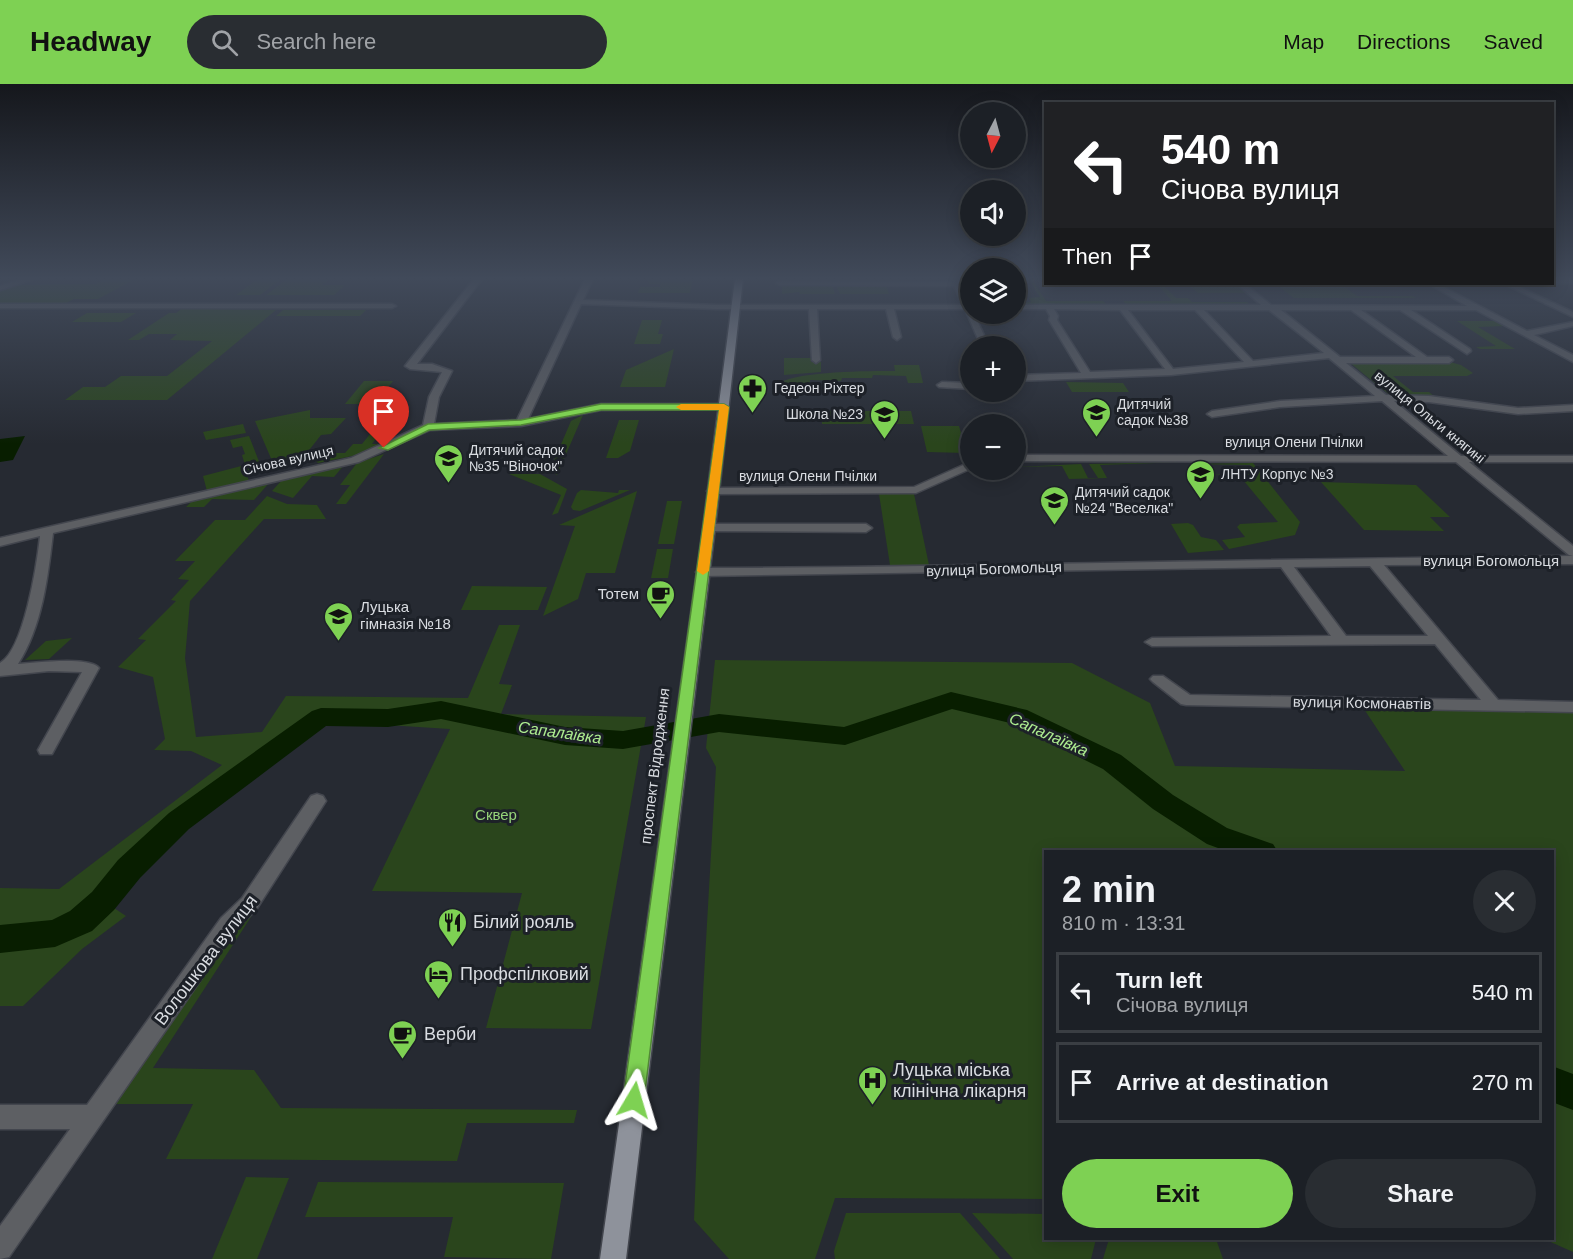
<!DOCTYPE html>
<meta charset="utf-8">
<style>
:root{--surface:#1c2026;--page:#292d32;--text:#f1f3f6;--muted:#a0a3a7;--line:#3a3e43;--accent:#7ed153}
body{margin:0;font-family:Arial,sans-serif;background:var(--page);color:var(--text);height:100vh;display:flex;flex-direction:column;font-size:22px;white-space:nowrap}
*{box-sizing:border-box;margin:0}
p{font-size:20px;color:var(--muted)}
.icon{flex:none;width:33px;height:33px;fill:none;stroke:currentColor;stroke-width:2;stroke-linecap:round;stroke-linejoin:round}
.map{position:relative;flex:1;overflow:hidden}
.sheet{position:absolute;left:1044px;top:766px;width:510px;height:390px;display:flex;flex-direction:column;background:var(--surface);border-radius:0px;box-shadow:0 3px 15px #0003,0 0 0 2px var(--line)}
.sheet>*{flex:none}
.top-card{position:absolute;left:1044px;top:18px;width:510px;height:183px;border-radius:0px;box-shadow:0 3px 15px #0003,0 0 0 2px var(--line);background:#202124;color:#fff;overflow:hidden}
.needle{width:39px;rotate:186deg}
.fabs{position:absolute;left:960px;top:18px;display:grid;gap:12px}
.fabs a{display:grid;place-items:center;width:66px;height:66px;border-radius:50%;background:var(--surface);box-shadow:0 3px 15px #0003,0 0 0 2px var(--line);font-size:30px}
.pin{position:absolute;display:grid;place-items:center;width:51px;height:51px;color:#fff;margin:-62px -26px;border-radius:50% 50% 50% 0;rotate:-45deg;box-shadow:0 0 6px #0007}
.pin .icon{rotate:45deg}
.me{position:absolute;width:66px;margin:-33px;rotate:7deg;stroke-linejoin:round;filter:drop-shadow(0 0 4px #0008)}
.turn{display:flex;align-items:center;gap:21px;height:126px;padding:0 18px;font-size:27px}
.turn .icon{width:78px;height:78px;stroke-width:2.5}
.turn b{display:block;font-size:42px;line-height:51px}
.then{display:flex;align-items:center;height:57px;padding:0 18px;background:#0003;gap:12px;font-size:22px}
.round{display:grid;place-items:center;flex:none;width:63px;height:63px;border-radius:32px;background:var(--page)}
.summary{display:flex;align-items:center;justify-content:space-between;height:102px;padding:0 18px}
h1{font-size:36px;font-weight:700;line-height:45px}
.cta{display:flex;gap:12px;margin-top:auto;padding:12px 18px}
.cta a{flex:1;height:69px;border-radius:36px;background:var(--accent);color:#111;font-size:24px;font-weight:700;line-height:69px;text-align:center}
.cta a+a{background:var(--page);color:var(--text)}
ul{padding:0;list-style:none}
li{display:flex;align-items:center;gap:18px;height:81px;margin:0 12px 9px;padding:0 6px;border:3px solid var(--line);border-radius:0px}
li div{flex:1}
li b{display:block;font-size:22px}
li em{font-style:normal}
header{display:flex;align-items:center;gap:36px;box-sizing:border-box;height:84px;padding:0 30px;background:var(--accent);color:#111}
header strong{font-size:28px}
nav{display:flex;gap:33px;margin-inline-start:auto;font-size:21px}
.search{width:420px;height:54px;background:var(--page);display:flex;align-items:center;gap:15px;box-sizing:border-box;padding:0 21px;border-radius:33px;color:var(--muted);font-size:22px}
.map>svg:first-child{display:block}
.green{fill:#2a451c}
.water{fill:#081e00}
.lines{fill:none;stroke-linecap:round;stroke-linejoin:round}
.river{fill:#081e00;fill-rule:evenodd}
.minor-casing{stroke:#43464e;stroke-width:3}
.major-casing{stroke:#43464e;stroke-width:3}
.minor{fill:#5d5f63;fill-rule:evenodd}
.major{fill:#8e929b;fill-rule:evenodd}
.route{fill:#7ed153;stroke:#528836;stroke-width:1.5}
.slow{fill:#f59e0b}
.labels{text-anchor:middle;stroke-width:6;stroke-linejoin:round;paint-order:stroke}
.far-poi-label{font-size:14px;fill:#d9dce1;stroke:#1d2128;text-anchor:start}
.far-street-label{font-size:14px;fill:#d9dce1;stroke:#1d2128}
.street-label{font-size:15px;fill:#d9dce1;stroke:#1d2128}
.poi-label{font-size:15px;fill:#d9dce1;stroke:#1d2128;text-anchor:end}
.park-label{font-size:15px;fill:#96d479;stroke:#1d2128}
.water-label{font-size:16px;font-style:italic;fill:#adec90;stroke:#1d2128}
.near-poi-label{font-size:18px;fill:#d9dce1;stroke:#1d2128;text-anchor:start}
.near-street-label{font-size:18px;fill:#d9dce1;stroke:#1d2128}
</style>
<header>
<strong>Headway</strong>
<div class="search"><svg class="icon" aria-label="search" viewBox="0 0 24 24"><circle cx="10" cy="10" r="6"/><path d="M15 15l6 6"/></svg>Search here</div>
<nav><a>Map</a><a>Directions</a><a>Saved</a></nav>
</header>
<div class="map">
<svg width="1573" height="1175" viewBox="0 0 1573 1175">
<rect width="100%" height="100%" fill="#262a32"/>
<!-- green -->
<g class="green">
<path d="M 104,195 L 135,195 L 98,215 L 74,215 L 64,220 L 0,220 L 0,205 L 12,201 L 96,200 Z"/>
<path d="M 263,195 L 281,195 L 260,211 L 236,211 L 255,197 Z"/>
<path d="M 287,195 L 330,195 L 322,201 L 345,201 L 334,211 L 266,211 Z"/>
<path d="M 646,195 L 693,195 L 690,209 L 638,209 L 640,203 L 660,203 L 660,200 L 649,200 Z"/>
<path d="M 1016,195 L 1032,195 L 1046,217 L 1103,217 L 1106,220 L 1016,220 L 1031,218 L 1029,214 L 1040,213 L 1029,196 Z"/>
<path d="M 782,199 L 832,201 L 835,210 L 800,210 L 799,208 L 782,210 Z"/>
<path d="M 1157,200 L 1162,200 L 1176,214 L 1188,214 L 1192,218 L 1247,218 L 1249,220 L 1126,220 L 1123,217 L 1172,217 Z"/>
<path d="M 1188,200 L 1235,200 L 1246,209 L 1198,209 Z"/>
<path d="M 836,201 L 886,201 L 889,210 L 840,210 Z"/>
<path d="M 1277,201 L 1342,201 L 1357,212 L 1412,212 L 1416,214 L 1294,214 Z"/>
<path d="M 184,223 L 279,223 L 200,225 L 276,226 L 167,316 L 65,316 L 83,303 L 105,303 L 121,292 L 167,292 L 212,257 L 170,256 L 177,250 L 149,250 L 139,256 L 128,256 L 169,229 L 176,229 Z"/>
<path d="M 283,226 L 366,226 L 360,232 L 276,232 Z"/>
<path d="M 87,229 L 136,229 L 121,238 L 72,238 Z"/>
<path d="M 642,236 L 662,236 L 658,250 L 663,250 L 660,260 L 634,260 Z"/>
<path d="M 1457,237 L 1497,237 L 1505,242 L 1478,243 L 1515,265 L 1480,265 L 1476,263 L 1496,262 Z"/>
<path d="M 674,265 L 665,303 L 620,303 L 626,286 Z"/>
<path d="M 784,274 L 811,274 L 811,278 L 821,278 L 821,288 L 784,291 Z"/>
<path d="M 1349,278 L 1450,278 L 1461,281 L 1473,289 L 1467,292 L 1393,292 L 1413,308 L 1429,308 L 1434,312 L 1391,312 Z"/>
<path d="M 894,281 L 919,281 L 923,299 L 908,299 L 906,292 L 873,291 L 872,294 L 842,294 L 841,297 L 810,296 L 810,300 L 779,299 C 800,287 868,287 895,287 Z"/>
<path d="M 364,297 L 393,297 L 375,320 L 345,320 Z"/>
<path d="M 1066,298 L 1123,299 L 1129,308 L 1072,308 Z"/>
<path d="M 310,326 L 310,334 L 346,334 L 331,350 L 321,351 L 306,370 L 306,379 L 276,386 L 255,337 Z"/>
<path d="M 822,327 L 911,327 L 914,340 L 822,340 Z"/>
<path d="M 583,331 L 557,391 L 550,386 L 571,337 Z"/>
<path d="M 383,334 L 391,334 L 372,360 L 386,360 L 357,371 L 318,379 L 315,376 L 321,369 L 345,369 L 353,360 L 362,360 Z"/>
<path d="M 619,336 L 639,336 L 630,367 L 618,374 L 606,374 Z"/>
<path d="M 243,340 L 246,349 L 206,356 L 203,348 Z"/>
<path d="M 921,342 L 959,342 L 967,369 L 927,368 Z"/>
<path d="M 249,352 L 262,385 L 246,388 L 249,397 L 207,407 L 203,392 L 245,381 L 242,371 L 245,370 L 242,362 L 233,364 L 230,356 Z"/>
<path d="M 384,370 L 346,420 L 336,420 L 350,401 L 340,401 L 357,379 Z"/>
<path d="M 1184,378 L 1100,381 L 1107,394 L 1069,395 L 1062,382 L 1016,383 L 1081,380 L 1088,394 L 1098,394 L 1089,380 Z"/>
<path d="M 1253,379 L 1300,438 L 1295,451 L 1229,465 L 1222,456 L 1245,453 L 1237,443 L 1240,440 L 1278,438 L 1239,391 L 1210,391 L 1257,389 L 1250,381 L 1192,380 Z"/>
<path d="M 344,381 L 334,393 L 312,392 L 293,414 L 272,407 L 282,396 Z"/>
<path d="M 509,390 L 540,390 L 567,405 L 558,429 L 552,431 L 561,411 Z"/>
<path d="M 270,398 L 254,416 L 212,415 L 204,423 L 186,423 L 192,417 Z"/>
<path d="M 1321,398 L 1416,401 L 1450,433 L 1430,433 L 1444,447 L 1364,446 Z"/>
<path d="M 581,406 L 618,409 L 619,406 L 630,406 L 580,427 L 573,426 L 571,423 L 577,409 Z"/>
<path d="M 637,407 L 615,489 L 586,489 L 578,515 L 543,532 L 575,442 L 559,441 Z"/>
<path d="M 879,410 L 914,410 L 929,481 L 890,481 Z"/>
<path d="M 267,412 L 287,420 L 317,421 L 326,435 L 264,435 L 190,517 L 185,574 L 196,653 L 262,648 L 286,612 L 468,614 L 499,541 L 520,541 L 499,600 L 512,601 L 501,630 L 646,633 L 591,945 L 486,944 L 522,809 L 372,807 L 450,645 L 324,637 L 278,669 L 169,757 L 111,822 L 126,832 L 82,865 L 23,922 L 0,922 L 0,804 L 59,805 L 222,681 L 191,667 L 154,666 L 165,655 L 153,593 L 118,583 L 146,556 L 138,555 L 176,517 L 171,516 L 189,496 L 178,495 L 195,477 L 175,477 L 215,436 L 245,436 Z"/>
<path d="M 667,417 L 682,417 L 674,460 L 658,460 Z"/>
<path d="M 1188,439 L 1193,441 L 1201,453 L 1216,456 L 1224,466 L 1188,469 L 1171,440 Z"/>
<path d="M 657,465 L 673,465 L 668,494 L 651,494 Z"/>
<path d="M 472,502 L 547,503 L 538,526 L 461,526 Z"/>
<path d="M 72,554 L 49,575 L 25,576 L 46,557 Z"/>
<path d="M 715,576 L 1072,579 L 1150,619 L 1175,682 L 1405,687 L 1362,622 L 1573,625 L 1573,1168 L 1544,1155 L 1552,1155 L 1552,768 L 1046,768 L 1045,1115 L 835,1114 L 815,1175 L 729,1175 L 694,1136 L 703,909 L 716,683 L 706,664 Z"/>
<path d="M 260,819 L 153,984 L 254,986 L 281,1024 L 577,1026 L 574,1039 L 467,1039 L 457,1077 L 166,1075 L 193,1020 L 110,1020 L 234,841 Z"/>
<path d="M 246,1093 L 289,1094 L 257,1175 L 212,1175 Z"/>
<path d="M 318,1098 L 564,1099 L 551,1175 L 444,1173 L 453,1133 L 305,1133 Z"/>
<path d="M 846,1129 L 960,1129 L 1000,1175 L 835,1175 L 834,1167 Z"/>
<path d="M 972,1129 L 1045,1130 L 1046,1155 L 1096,1155 L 1091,1175 L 1013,1175 Z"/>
<path d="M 1109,1155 L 1216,1155 L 1223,1175 L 1103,1175 Z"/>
</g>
<!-- water -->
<path class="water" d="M 25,352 L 13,376 L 0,378 L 0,355 Z"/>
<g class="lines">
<!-- river -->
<g class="river">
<path d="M 951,608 L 1027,626 L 1121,671 L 1173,711 L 1227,744 L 1273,760 L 1278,768 L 1229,768 L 1207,760 L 1153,725 L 1103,685 L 1010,639 L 952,625 L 845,661 L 719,648 L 623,665 L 565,661 L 441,635 L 388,643 L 326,642 L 189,745 L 140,794 L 114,826 L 92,847 L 55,863 L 0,869 L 0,841 L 52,836 L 70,827 L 92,808 L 118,776 L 169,729 L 312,627 L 321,624 L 388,625 L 441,617 L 565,643 L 623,647 L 719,630 L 844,643 Z"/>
<path d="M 1552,982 L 1573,990 L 1573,1026 L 1552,1018 Z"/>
</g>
<defs>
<g id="minor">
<path d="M 22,195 L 34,195 L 0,206 L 0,202 Z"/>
<path d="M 474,195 L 482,195 L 417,280 L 432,280 L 452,287 L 439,313 L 434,340 L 517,336 L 585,195 L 593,195 L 583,216 L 717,221 L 963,221 L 954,202 L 780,201 L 776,199 L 780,197 L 953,198 L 951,195 L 959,195 L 970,221 L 970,230 L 974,230 L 989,262 L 981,262 L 965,225 L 894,225 L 901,253 L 897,256 L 893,253 L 886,225 L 817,225 L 820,276 L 816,279 L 812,276 L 809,225 L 717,225 L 581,220 L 528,335 L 601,320 L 724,320 L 727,321 L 727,325 L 601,326 L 521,342 L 430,346 L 359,378 L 53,449 C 48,493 42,543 18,580 C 34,579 89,572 99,584 L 52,670 L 40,670 L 38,666 L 82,588 L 49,587 L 0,592 L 0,579 C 24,566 37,480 40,452 L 0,462 L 0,454 L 351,374 L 423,341 L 429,313 L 442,288 L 410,285 L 405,282 Z"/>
<rect x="1552" y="195" width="21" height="4"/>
<path d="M 1237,200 L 1245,200 L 1271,221 L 1467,222 L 1429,200 L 1438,200 L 1527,247 L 1573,238 L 1573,242 L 1534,251 L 1573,271 L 1573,278 L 1476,226 L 1411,226 L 1470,265 L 1471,267 L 1467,270 L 1400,226 L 1361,226 L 1427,273 L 1449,273 L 1453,276 L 1449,279 L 1346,279 L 1386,311 L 1429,312 L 1518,324 L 1573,321 L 1573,327 L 1518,330 L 1429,318 L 1394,317 L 1461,372 L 1573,372 L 1573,378 L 1469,378 L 1573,462 L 1573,472 L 1569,471 L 1456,378 L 1016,377 L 1016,371 L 1448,372 L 1382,317 L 1280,323 L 1212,333 L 1207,330 L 1212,327 L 1280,317 L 1375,312 L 1329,274 L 1171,291 L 1016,297 L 1016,291 L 1081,289 L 1049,236 L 1050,232 L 1046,225 L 1016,225 L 1016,221 L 1261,221 ZM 1054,225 L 1120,226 L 1165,285 L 1090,288 L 1057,236 L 1058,232 ZM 1128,226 L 1195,226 L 1244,278 L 1173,285 ZM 1204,226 L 1269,226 L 1324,269 L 1253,277 ZM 1281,226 L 1351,226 L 1416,273 L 1340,273 Z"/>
<path d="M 1279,200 L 1400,200 L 1396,202 L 1283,202 Z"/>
<path d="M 1504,200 L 1513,200 L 1573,228 L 1573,233 Z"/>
<path d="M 0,220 L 392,220 L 396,222 L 392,224 L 0,224 Z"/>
<path d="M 942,298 L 970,299 L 970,305 L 939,303 L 937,301 Z"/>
<path d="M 970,378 L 970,385 L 916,409 L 713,410 L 707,407 L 713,404 L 914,403 Z"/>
<path d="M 709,440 L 866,440 L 872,444 L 866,448 L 705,447 L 705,441 Z"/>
<path d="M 1573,472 L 1573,480 L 1384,481 L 1498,616 L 1573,618 L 1573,628 L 1186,621 L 1181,620 L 1153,598 L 1150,595 L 1153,592 L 1163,592 L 1190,611 L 1481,616 L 1435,560 L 1152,562 L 1145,558 L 1152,554 L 1331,552 L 1281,483 L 703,492 L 696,488 L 703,484 C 993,483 1283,474 1573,472 ZM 1370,482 L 1428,552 L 1346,552 L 1294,483 Z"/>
<path d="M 317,710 L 323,712 L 326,717 L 256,826 L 235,846 L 9,1173 L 0,1175 L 0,1142 L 70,1045 L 0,1045 L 0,1021 L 87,1021 L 221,834 L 242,814 L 311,712 Z"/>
</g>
<path id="major" d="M 735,195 L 743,195 L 715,444 L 626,1175 L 600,1175 L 703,444 Z"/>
</defs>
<!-- minor casing -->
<use href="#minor" class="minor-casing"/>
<!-- major casing -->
<use href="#major" class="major-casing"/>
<!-- minor -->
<use href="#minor" class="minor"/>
<!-- major -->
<use href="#major" class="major"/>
</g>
<!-- sky -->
<linearGradient id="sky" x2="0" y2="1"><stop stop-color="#15171c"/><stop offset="0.54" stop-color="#414a5a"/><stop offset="1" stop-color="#414a5a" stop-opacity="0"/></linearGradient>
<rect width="1573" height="360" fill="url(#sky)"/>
<!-- route -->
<path class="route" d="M 601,320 L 724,320 L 729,323 L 644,1016 L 641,1023 L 634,1027 L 626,1023 L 623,1016 L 719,326 L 601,326 L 521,341 L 429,346 L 388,366 L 379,364 L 428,340 L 521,336 Z"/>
<!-- slow -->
<path class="slow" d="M 724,320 L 729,323 L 709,487 L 703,491 L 697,487 L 719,326 L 681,326 L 676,323 L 681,320 Z"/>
<!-- icons -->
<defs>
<symbol id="pharmacy-pin" viewBox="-11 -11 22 30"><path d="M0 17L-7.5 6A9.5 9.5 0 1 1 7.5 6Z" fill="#7ed153" stroke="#1d2128"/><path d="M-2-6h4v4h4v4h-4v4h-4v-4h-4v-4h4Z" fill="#111"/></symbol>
<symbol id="school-pin" viewBox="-11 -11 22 30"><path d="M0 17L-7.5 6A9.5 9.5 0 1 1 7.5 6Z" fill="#7ed153" stroke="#1d2128"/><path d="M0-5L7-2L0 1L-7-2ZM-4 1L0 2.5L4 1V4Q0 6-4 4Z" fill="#111"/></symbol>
<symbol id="university-pin" viewBox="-11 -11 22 30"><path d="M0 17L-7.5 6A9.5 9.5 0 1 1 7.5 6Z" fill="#7ed153" stroke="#1d2128"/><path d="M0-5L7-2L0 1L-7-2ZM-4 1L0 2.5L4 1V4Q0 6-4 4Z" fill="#111"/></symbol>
<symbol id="cafe-pin" viewBox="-11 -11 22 30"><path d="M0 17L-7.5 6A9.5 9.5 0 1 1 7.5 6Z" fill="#7ed153" stroke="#1d2128"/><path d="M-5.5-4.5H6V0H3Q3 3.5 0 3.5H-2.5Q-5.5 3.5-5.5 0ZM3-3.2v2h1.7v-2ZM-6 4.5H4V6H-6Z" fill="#111"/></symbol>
<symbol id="restaurant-pin" viewBox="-11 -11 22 30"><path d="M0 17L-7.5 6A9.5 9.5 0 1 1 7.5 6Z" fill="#7ed153" stroke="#1d2128"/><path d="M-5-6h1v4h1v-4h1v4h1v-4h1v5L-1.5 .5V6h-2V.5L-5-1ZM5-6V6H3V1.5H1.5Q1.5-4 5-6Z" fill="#111"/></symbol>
<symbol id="hotel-pin" viewBox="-11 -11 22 30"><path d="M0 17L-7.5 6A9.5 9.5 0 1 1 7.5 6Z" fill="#7ed153" stroke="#1d2128"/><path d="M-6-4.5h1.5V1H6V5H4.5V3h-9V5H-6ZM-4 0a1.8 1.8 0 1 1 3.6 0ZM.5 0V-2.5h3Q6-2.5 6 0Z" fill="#111"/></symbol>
<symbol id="hospital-pin" viewBox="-11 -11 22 30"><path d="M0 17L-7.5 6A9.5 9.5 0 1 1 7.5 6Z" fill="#7ed153" stroke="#1d2128"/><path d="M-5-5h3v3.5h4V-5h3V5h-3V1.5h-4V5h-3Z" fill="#111"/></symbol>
</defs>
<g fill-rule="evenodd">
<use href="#pharmacy-pin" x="736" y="288" width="33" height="45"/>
<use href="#school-pin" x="1080" y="312" width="33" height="45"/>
<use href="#school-pin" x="868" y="314" width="33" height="45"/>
<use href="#school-pin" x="432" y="358" width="33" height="45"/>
<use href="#university-pin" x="1184" y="374" width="33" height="45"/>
<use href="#school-pin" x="1038" y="400" width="33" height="45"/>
<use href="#cafe-pin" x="644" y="494" width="33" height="45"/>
<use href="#school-pin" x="322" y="516" width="33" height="45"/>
<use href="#restaurant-pin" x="436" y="822" width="33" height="45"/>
<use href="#hotel-pin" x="422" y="874" width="33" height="45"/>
<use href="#cafe-pin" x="386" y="934" width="33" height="45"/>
<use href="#hospital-pin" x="856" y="980" width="33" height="45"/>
</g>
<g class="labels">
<!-- far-poi labels -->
<g class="far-poi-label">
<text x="774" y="309">Гедеон Ріхтер</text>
<text x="1117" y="325">Дитячий<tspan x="1117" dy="16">садок №38</tspan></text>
<text x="863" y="335" text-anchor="end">Школа №23</text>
<text x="469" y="371">Дитячий садок<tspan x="469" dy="16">№35 "Віночок"</tspan></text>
<text x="1221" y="395">ЛНТУ Корпус №3</text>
<text x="1075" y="413">Дитячий садок<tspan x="1075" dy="16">№24 "Веселка"</tspan></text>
</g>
<!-- far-street labels -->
<g class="far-street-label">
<text transform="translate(1430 333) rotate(39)" y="5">вулиця Ольги княгині</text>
<text x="1294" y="363">вулиця Олени Пчілки</text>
<text transform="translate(288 376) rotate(-13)" y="5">Січова вулиця</text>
<text x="808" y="397">вулиця Олени Пчілки</text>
</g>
<!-- street labels -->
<g class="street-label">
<text x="1491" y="482">вулиця Богомольця</text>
<text transform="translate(994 485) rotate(-2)" y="5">вулиця Богомольця</text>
<text transform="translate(1362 619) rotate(1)" y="5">вулиця Космонавтів</text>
<text transform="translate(655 682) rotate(-83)" y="5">проспект Відродження</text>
</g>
<!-- poi labels -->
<g class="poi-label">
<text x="639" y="515">Тотем</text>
<text x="360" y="528" text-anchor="start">Луцька<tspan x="360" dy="17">гімназія №18</tspan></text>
</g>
<!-- park labels -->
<g class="park-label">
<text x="496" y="736">Сквер</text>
</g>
<!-- water labels -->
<g class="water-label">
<text transform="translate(560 648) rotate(8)" y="6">Сапалаївка</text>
<text transform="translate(1049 650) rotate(24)" y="6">Сапалаївка</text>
</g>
<!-- near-poi labels -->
<g class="near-poi-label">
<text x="473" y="844">Білий рояль</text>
<text x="460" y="896">Профспілковий</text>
<text x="424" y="956">Верби</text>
<text x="893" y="992">Луцька міська<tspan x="893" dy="21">клінічна лікарня</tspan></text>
</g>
<!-- near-street labels -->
<g class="near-street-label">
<text transform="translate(206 876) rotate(-53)" y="6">Волошкова вулиця</text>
</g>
</g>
</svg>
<div class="fabs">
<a><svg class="needle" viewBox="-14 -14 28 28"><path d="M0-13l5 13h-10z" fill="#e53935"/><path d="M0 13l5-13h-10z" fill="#a0a3a7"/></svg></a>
<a><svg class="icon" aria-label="sound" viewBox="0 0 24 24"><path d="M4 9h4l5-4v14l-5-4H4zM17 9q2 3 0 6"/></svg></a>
<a><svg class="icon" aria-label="layers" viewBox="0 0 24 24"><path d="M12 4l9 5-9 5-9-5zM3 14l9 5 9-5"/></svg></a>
<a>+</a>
<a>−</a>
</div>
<div class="pin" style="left:384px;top:364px;background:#d93025"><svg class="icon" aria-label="arrive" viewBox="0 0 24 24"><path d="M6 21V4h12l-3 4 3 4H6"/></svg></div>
<svg class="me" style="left:634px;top:1016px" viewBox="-20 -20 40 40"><path d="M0-17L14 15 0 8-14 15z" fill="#7ed153" stroke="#fff" stroke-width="4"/></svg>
<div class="top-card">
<div class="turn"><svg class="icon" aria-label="left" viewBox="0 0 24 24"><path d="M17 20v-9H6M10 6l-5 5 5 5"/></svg><div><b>540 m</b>Січова вулиця</div></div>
<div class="then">Then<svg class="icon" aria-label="arrive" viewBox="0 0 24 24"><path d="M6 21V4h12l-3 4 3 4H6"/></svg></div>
</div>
<section class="sheet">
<div class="summary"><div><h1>2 min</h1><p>810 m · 13:31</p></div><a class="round"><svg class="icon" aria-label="close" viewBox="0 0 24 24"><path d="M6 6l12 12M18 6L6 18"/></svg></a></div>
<ul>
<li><svg class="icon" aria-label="left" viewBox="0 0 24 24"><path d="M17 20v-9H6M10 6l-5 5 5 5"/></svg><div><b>Turn left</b><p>Січова вулиця</p></div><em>540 m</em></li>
<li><svg class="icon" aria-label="arrive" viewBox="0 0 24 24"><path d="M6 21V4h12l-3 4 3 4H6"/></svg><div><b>Arrive at destination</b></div><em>270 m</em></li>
</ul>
<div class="cta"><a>Exit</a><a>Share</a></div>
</section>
</div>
